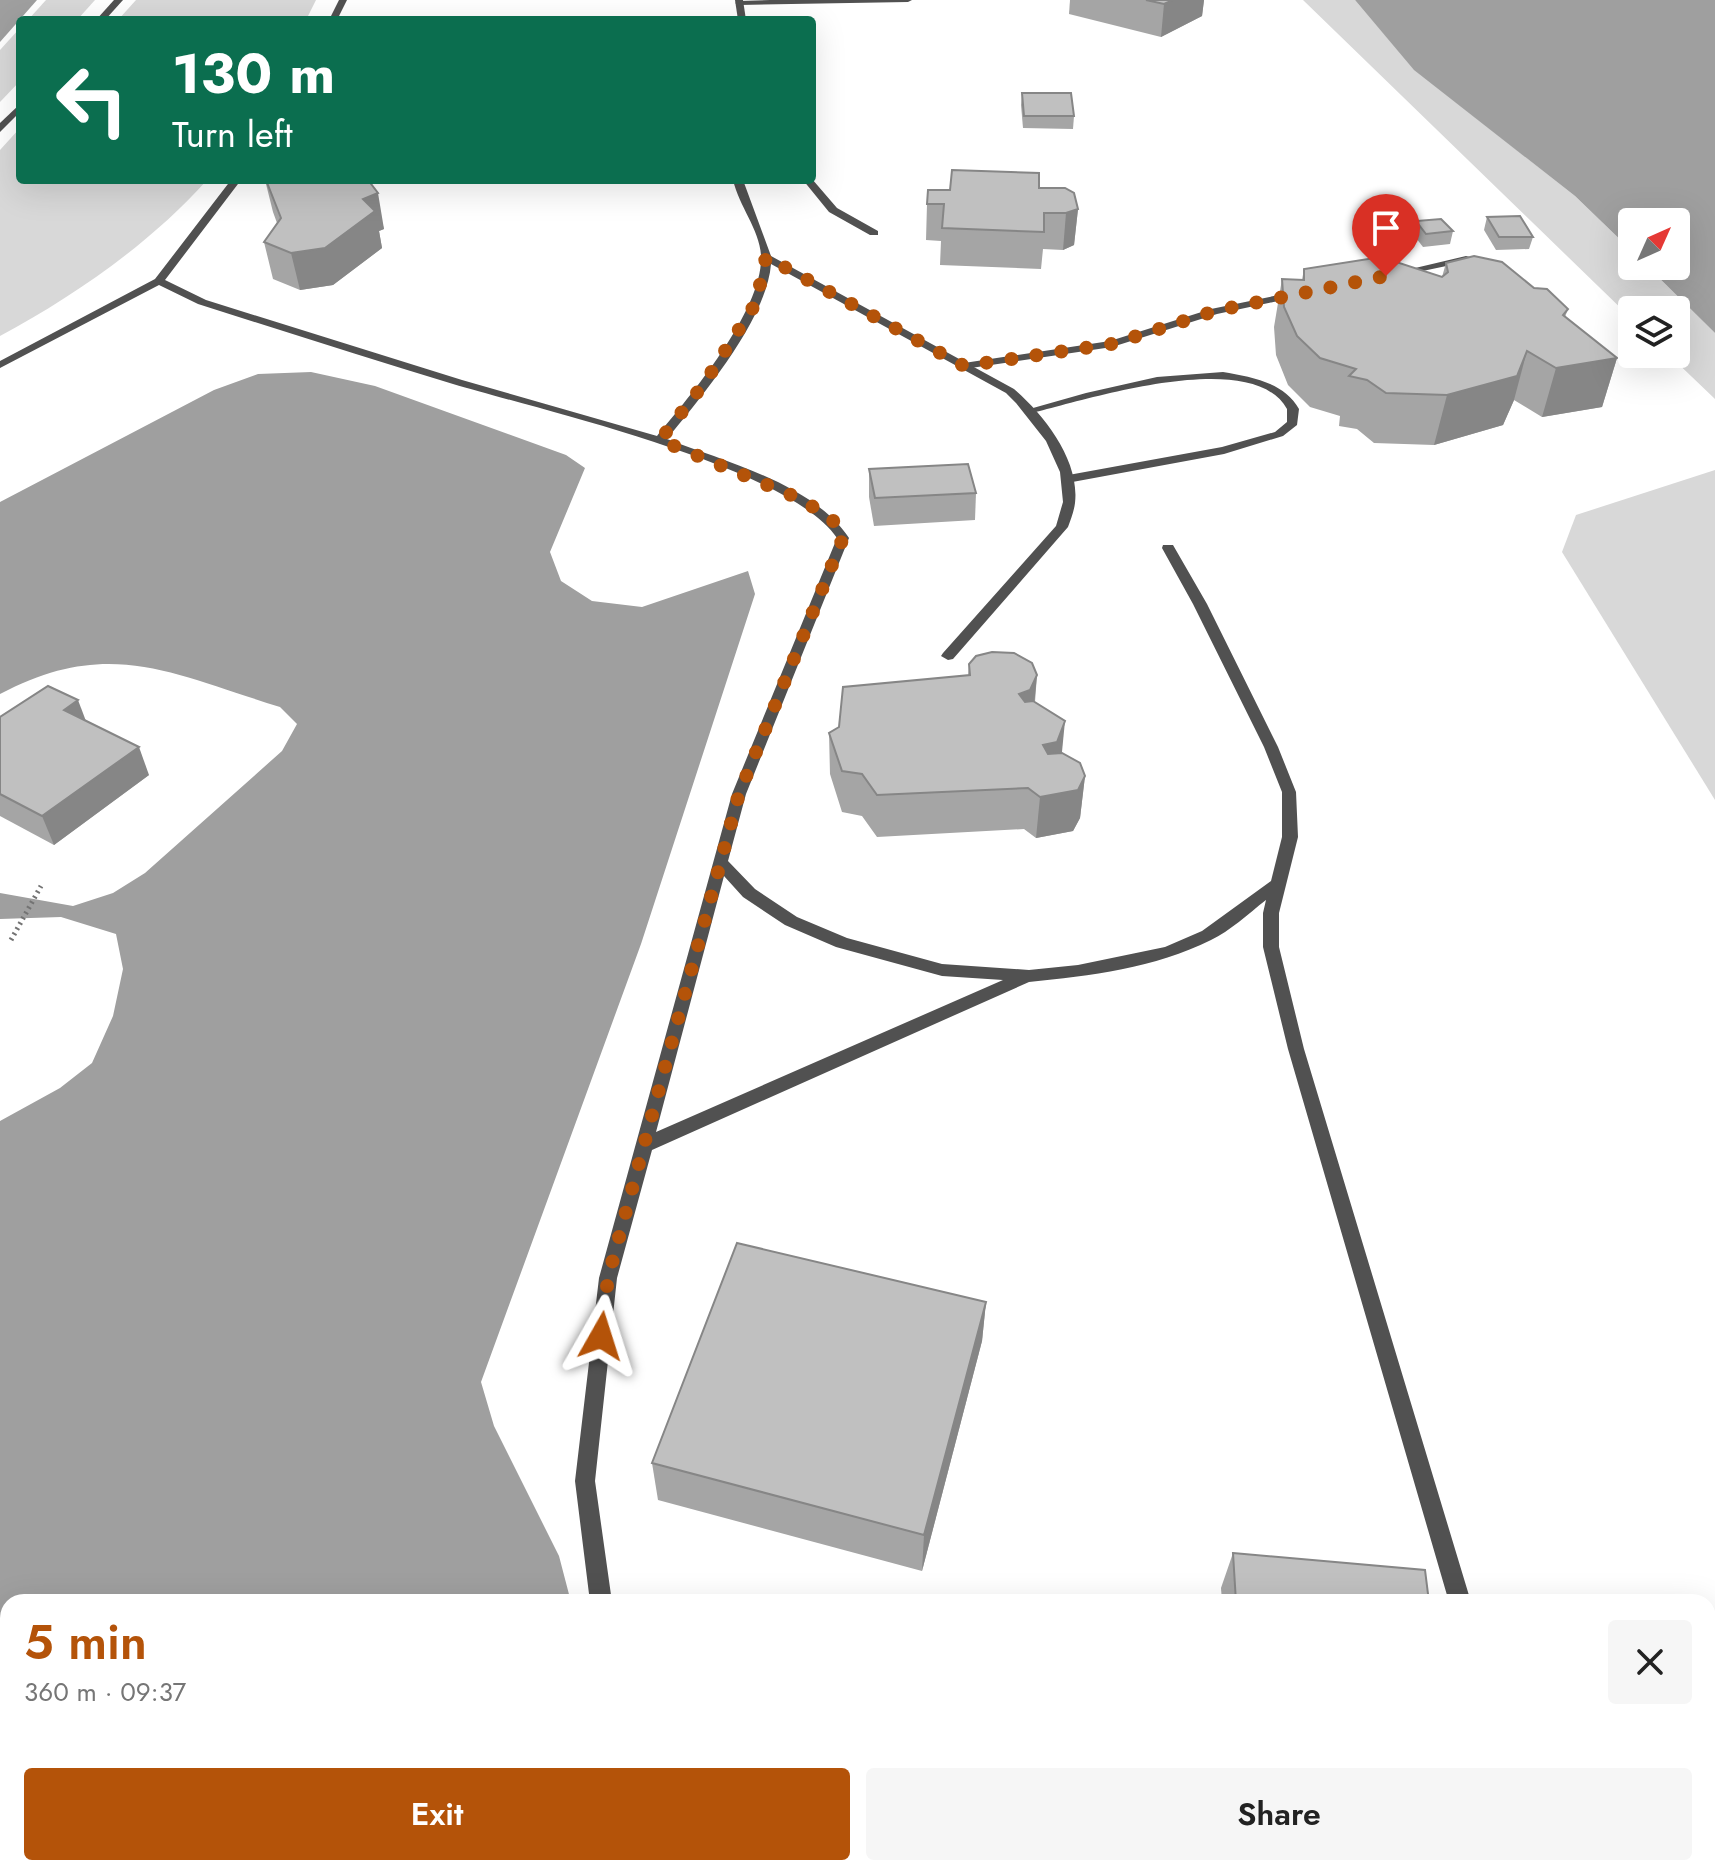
<!DOCTYPE html>
<meta charset="utf-8">
<style>
:root{--surface:#fff;--page:#f6f6f6;--text:#222;--muted:#767676;--accent:#b45309}
body{margin:0;font-family:Jost,sans-serif;background:var(--page);color:var(--text);height:100vh;display:flex;flex-direction:column;font-size:30px;white-space:nowrap}
*{box-sizing:border-box;margin:0}
p{font-size:26px;color:var(--muted)}
.icon{flex:none;width:44px;height:44px;fill:none;stroke:currentColor;stroke-width:2;stroke-linecap:round;stroke-linejoin:round}
.map{position:relative;flex:1;overflow:hidden}
.details{position:absolute;left:0px;top:1594px;width:1716px;height:282px;display:flex;flex-direction:column;background:var(--surface);border-radius:24px 24px 0 0;box-shadow:0 8px 32px #0002}
.details>*{flex:none}
.banner{position:absolute;left:16px;top:16px;width:800px;height:168px;border-radius:8px;box-shadow:0 8px 32px #0002;background:#0b6e4f;color:#fff;overflow:hidden}
.needle{width:52px;rotate:45deg}
.tools{position:absolute;left:1618px;top:208px;display:grid;gap:16px}
.tools a{display:grid;place-items:center;width:72px;height:72px;border-radius:8px;background:var(--surface);box-shadow:0 8px 32px #0002;font-size:40px}
.pin{position:absolute;display:grid;place-items:center;width:68px;height:68px;color:#fff;margin:-82px -34px;border-radius:50% 50% 50% 0;rotate:-45deg;box-shadow:0 0 8px #0007}
.pin .icon{rotate:45deg}
.me{position:absolute;width:88px;margin:-44px;rotate:6deg;stroke-linejoin:round;filter:drop-shadow(0 0 6px #0008)}
.turn{display:flex;align-items:center;gap:28px;height:168px;padding:0 24px;font-size:36px}
.turn .icon{width:104px;height:104px;stroke-width:2.5}
.turn b{display:block;font-size:56px;line-height:68px}
.round{display:grid;place-items:center;flex:none;width:84px;height:84px;border-radius:8px;background:var(--page)}
.head{display:flex;align-items:center;justify-content:space-between;height:136px;padding:0 24px}
h1{font-size:48px;font-weight:600;line-height:60px;color:var(--accent)}
.action{display:flex;gap:16px;margin-top:auto;padding:16px 24px}
.action a{flex:1;height:92px;border-radius:8px;background:var(--accent);color:#fff;font-size:32px;font-weight:600;line-height:92px;text-align:center}
.action a+a{background:var(--page);color:var(--text)}
.map>svg:first-child{display:block}
.green{fill:#d8d8d8}
.water{fill:#9f9f9f}
.lines{fill:none;stroke-linecap:round;stroke-linejoin:round}
.path{stroke:#737373;stroke-width:5;stroke-dasharray:2 4;stroke-linecap:butt}
.lane{fill:#515151;fill-rule:evenodd}
.street{fill:#515151;fill-rule:evenodd}
.wall{fill:#a5a5a5}
.shaded-wall{fill:#868686}
.building{fill:#c0c0c0;stroke:#868686;stroke-width:2}
.route{stroke:#b45309;stroke-width:14;stroke-dasharray:0 25.2}
</style>
<div class="map">
<svg width="1715" height="1875" viewBox="0 0 1715 1875">
<rect width="100%" height="100%" fill="#fff"/>
<!-- green -->
<g class="green">
<path d="M 46,0 L 95,0 L 77,20 L 28,20 Z"/>
<path d="M 136,0 L 316,0 L 306,20 L 118,20 Z"/>
<path d="M 1303,0 L 1355,0 L 1414,69 L 1575,196 L 1632,251 L 1632,266 L 1647,266 L 1715,333 L 1715,399 L 1668,354 L 1676,354 L 1676,310 L 1632,310 L 1632,319 Z"/>
<path d="M 20,28 L 20,81 L 0,102 L 0,50 Z"/>
<path d="M 20,128 L 20,180 L 207,180 C 151,243 73,297 0,336 L 0,150 Z"/>
<path d="M 1715,470 L 1715,800 L 1562,552 L 1576,515 Z"/>
</g>
<!-- water -->
<g class="water">
<path d="M 0,0 L 37,0 L 0,42 Z"/>
<path d="M 1355,0 L 1715,0 L 1715,333 L 1647,266 L 1676,266 L 1676,222 L 1632,222 L 1632,251 L 1575,196 L 1414,70 Z"/>
<path d="M 311,372 L 375,386 L 566,455 L 585,468 L 550,552 L 561,581 L 592,601 L 642,607 L 748,571 L 755,594 L 641,944 L 481,1382 L 494,1426 L 559,1556 L 571,1602 L 8,1602 L 8,1777 L 0,1785 L 0,1121 L 60,1088 L 92,1063 L 113,1016 L 123,969 L 116,934 L 61,917 L 0,919 L 0,893 L 73,906 L 113,893 L 145,873 L 282,751 L 297,724 L 280,707 C 173,674 109,636 0,694 L 0,502 L 214,390 L 258,374 Z"/>
</g>
<g class="lines">
<!-- path -->
<path class="path" d="M 11,940 L 41,886"/>
<!-- lane -->
<g class="lane">
<path d="M 770,0 L 912,0 L 908,2 L 739,5 L 735,3 L 739,1 Z"/>
<path d="M 812,179 L 837,208 L 878,231 L 878,235 L 870,235 L 829,212 L 803,180 Z"/>
<path d="M 1466,256 L 1470,257 L 1470,261 L 1399,276 L 1394,273 Z"/>
<path d="M 1298,291 L 1302,292 L 1302,296 L 1217,314 L 1112,347 L 964,369 L 958,366 L 964,363 L 1110,341 L 1211,309 Z"/>
<path d="M 1223,372 C 1251,377 1284,382 1299,409 L 1297,425 L 1283,436 L 1224,454 L 1067,483 L 1063,482 L 1063,476 L 1222,447 L 1275,432 L 1287,422 L 1287,409 C 1252,346 1086,400 1032,413 L 1026,410 L 1086,393 L 1157,377 Z"/>
</g>
<!-- street -->
<g class="street">
<path d="M 114,0 L 123,0 L 105,20 L 96,20 Z"/>
<path d="M 339,0 L 347,0 L 337,20 L 329,20 Z"/>
<path d="M 735,0 L 743,0 L 746,20 L 738,20 Z"/>
<path d="M 20,104 L 20,112 L 0,132 L 0,123 Z"/>
<path d="M 231,180 L 241,180 L 165,280 L 206,300 L 462,380 L 657,436 C 691,395 764,309 761,255 C 759,229 739,206 733,180 L 743,180 L 771,256 L 1014,389 C 1044,415 1080,460 1075,503 C 1074,511 1071,519 1068,527 L 953,659 L 948,660 L 941,656 L 943,653 L 1056,526 L 1063,502 L 1060,472 L 1046,441 L 1016,403 L 1006,393 L 771,264 C 767,319 702,396 667,439 C 726,462 813,484 849,538 L 746,794 L 728,861 L 755,889 L 797,917 L 847,938 L 942,964 L 1029,970 L 1078,965 L 1165,947 L 1202,931 L 1271,881 L 1282,837 L 1282,792 L 1264,747 L 1193,604 L 1162,548 L 1163,545 L 1173,545 L 1207,604 L 1278,747 L 1296,792 L 1298,837 L 1279,913 L 1279,947 L 1304,1049 L 1471,1602 L 1449,1602 L 1288,1049 L 1263,947 L 1263,913 L 1266,900 C 1248,914 1230,931 1211,940 C 1155,968 1090,976 1029,982 L 652,1150 L 617,1278 L 595,1481 L 612,1602 L 590,1602 L 575,1481 L 599,1278 L 732,794 L 837,538 C 788,466 540,410 453,384 C 368,358 283,331 198,304 L 159,285 L 0,368 L 0,361 L 155,279 ZM 724,876 L 743,897 L 785,925 L 836,947 L 942,976 L 1003,980 L 656,1132 Z"/>
<rect x="597" y="1868" width="24" height="7"/>
<path d="M 1527,1868 L 1551,1868 L 1553,1875 L 1529,1875 Z"/>
</g>
</g>
<!-- wall -->
<g class="wall">
<path d="M 1070,0 L 1204,0 L 1202,16 L 1161,37 L 1069,14 Z"/>
<path d="M 1022,93 L 1074,116 L 1073,129 L 1023,128 L 1021,105 Z"/>
<path d="M 265,180 L 373,180 L 370,183 L 384,229 L 379,231 L 382,248 L 333,285 L 300,290 L 273,279 L 264,242 L 277,223 L 273,212 Z"/>
<path d="M 1039,188 L 1078,209 L 1074,245 L 1063,250 L 1043,249 L 1041,269 L 940,265 L 941,241 L 926,240 L 927,204 L 950,190 Z"/>
<path d="M 1487,217 L 1533,237 L 1529,249 L 1496,250 L 1484,230 Z"/>
<path d="M 1416,221 L 1453,231 L 1450,244 L 1423,247 L 1413,234 Z"/>
<path d="M 1446,263 L 1534,288 L 1568,309 L 1565,317 L 1617,358 L 1602,407 L 1542,417 L 1514,400 L 1503,425 L 1434,445 L 1374,443 L 1357,429 L 1339,426 L 1340,416 L 1310,407 L 1288,385 L 1276,355 L 1274,327 L 1282,279 L 1302,280 L 1304,269 L 1442,277 Z"/>
<path d="M 869,469 L 976,493 L 975,520 L 874,526 L 869,497 Z"/>
<path d="M 969,664 L 1037,675 L 1035,702 L 1062,753 L 1085,776 L 1080,818 L 1073,831 L 1036,838 L 1024,829 L 877,837 L 862,816 L 842,812 L 830,774 L 829,733 L 968,675 Z"/>
<path d="M 0,717 L 149,775 L 54,845 L 0,816 Z"/>
<path d="M 986,1302 L 982,1341 L 922,1571 L 658,1500 L 652,1463 Z"/>
<path d="M 1233,1553 L 1429,1602 L 1222,1602 L 1221,1588 Z"/>
<path d="M 1708,1624 L 1715,1624 L 1715,1778 L 1708,1779 Z"/>
<path d="M 1182,1868 L 1469,1868 L 1470,1875 L 1179,1875 Z"/>
</g>
<!-- shaded-wall -->
<g class="shaded-wall">
<path d="M 1173,0 L 1204,0 L 1202,16 L 1161,37 L 1164,4 Z"/>
<path d="M 378,193 L 384,229 L 379,231 L 382,248 L 333,285 L 300,290 L 291,253 L 363,199 Z"/>
<path d="M 1078,209 L 1074,245 L 1063,250 L 1066,213 Z"/>
<path d="M 1527,351 L 1514,400 L 1503,425 L 1434,445 L 1447,395 Z"/>
<path d="M 1617,358 L 1602,407 L 1542,417 L 1556,368 Z"/>
<path d="M 1037,675 L 1033,716 L 1019,694 Z"/>
<path d="M 78,700 L 89,729 L 64,710 Z"/>
<path d="M 1065,721 L 1061,762 L 1053,784 L 1043,745 Z"/>
<path d="M 139,747 L 149,775 L 54,845 L 42,816 Z"/>
<path d="M 1085,776 L 1080,818 L 1073,831 L 1036,838 L 1040,797 Z"/>
<path d="M 986,1302 L 982,1341 L 922,1571 L 924,1535 Z"/>
</g>
<!-- building -->
<g class="building">
<path d="M 1146,0 L 1173,0 L 1164,4 Z"/>
<path d="M 1022,93 L 1071,93 L 1074,116 L 1024,116 Z"/>
<path d="M 952,170 L 1039,173 L 1039,188 L 1065,188 L 1074,193 L 1078,209 L 1066,213 L 1044,213 L 1044,232 L 942,228 L 944,204 L 927,204 L 928,190 L 950,190 Z"/>
<path d="M 266,180 L 368,180 L 378,193 L 363,199 L 375,211 L 325,248 L 291,253 L 264,242 L 281,218 Z"/>
<path d="M 1520,216 L 1533,237 L 1499,237 L 1487,217 Z"/>
<path d="M 1441,219 L 1453,231 L 1426,234 L 1416,221 Z"/>
<path d="M 1474,256 L 1502,262 L 1534,288 L 1547,289 L 1568,309 L 1563,315 L 1617,358 L 1556,368 L 1527,351 L 1517,376 L 1447,395 L 1386,393 L 1367,380 L 1349,376 L 1356,369 L 1320,358 L 1297,336 L 1284,307 L 1282,279 L 1304,280 L 1304,269 L 1381,257 L 1442,277 L 1448,272 L 1446,263 Z"/>
<path d="M 968,464 L 976,493 L 875,498 L 869,469 Z"/>
<path d="M 992,652 L 1014,653 L 1032,663 L 1037,675 L 1030,690 L 1019,694 L 1025,702 L 1033,701 L 1065,721 L 1057,742 L 1043,745 L 1048,754 L 1062,753 L 1080,763 L 1085,776 L 1078,790 L 1040,797 L 1028,788 L 877,795 L 862,774 L 842,771 L 829,733 L 839,727 L 843,687 L 970,675 L 969,664 L 976,656 Z"/>
<path d="M 48,686 L 78,700 L 64,710 L 139,747 L 42,816 L 0,794 L 0,717 Z"/>
<path d="M 737,1243 L 986,1302 L 924,1535 L 652,1463 Z"/>
<path d="M 1233,1553 L 1425,1570 L 1429,1602 L 1236,1602 Z"/>
<path d="M 1708,1624 L 1715,1624 L 1715,1758 L 1708,1759 Z"/>
<path d="M 1192,1868 L 1469,1868 L 1470,1875 L 1193,1875 Z"/>
</g>
<g class="lines">
<!-- route -->
<path class="route" d="M 601,1336 L 608,1278 L 739,794 L 843,538 L 839,525 L 803,500 L 660,440 L 703,385 L 756,303 L 766,257 L 964,366 L 1112,344 L 1215,311 L 1386,276"/>
</g>
</svg>
<div class="tools">
<a><svg class="needle" viewBox="-14 -14 28 28"><path d="M0-13l5 13h-10z" fill="#e53935"/><path d="M0 13l5-13h-10z" fill="#767676"/></svg></a>
<a><svg class="icon" aria-label="layers" viewBox="0 0 24 24"><path d="M12 4l9 5-9 5-9-5zM3 14l9 5 9-5"/></svg></a>
</div>
<div class="pin" style="left:1386px;top:276px;background:#d93025"><svg class="icon" aria-label="arrive" viewBox="0 0 24 24"><path d="M6 21V4h12l-3 4 3 4H6"/></svg></div>
<svg class="me" style="left:601px;top:1336px" viewBox="-20 -20 40 40"><path d="M0-17L14 15 0 8-14 15z" fill="#b45309" stroke="#fff" stroke-width="4"/></svg>
<div class="banner">
<div class="turn"><svg class="icon" aria-label="left" viewBox="0 0 24 24"><path d="M17 20v-9H6M10 6l-5 5 5 5"/></svg><div><b>130 m</b>Turn left</div></div>
</div>
<section class="details">
<div class="head"><div><h1>5 min</h1><p>360 m · 09:37</p></div><a class="round"><svg class="icon" aria-label="close" viewBox="0 0 24 24"><path d="M6 6l12 12M18 6L6 18"/></svg></a></div>
<div class="action"><a>Exit</a><a>Share</a></div>
</section>
</div>
